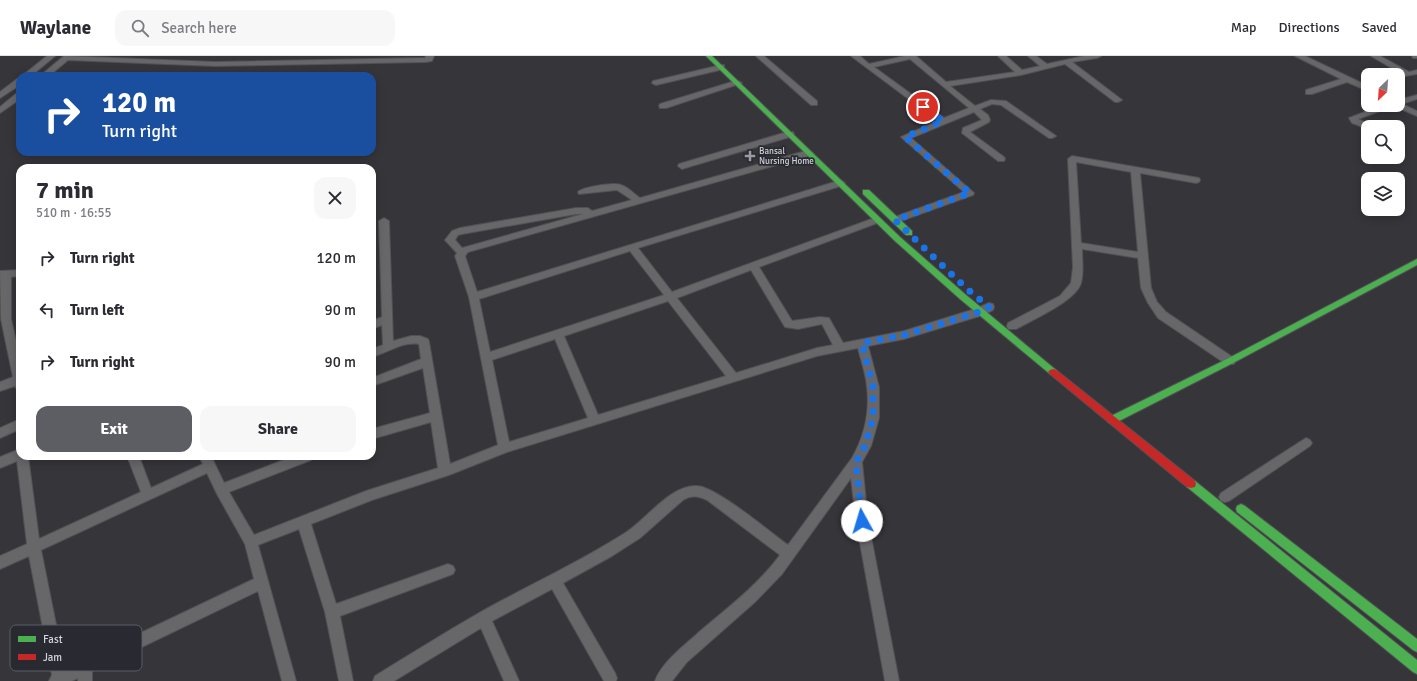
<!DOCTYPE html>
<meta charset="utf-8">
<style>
:root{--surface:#fff;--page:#f7f7f7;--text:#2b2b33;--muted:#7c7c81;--line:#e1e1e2;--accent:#5d5d64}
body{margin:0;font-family:Signika,sans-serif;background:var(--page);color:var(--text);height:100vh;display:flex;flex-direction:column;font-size:15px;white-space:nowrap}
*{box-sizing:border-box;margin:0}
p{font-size:13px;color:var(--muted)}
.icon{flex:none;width:22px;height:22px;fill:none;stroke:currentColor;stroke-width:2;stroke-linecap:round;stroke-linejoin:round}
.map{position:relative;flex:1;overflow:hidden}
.drawer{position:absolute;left:16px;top:108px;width:360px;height:296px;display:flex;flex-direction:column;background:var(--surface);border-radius:12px;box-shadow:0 2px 10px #0003}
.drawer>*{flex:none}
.guide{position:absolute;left:16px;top:16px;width:360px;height:84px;border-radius:12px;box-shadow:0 2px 10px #0003;background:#1a4fa0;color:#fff;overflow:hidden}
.needle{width:26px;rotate:205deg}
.fabs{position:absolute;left:1361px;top:12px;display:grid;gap:8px}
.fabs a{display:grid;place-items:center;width:44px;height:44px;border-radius:8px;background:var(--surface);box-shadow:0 2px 10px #0003;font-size:20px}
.pin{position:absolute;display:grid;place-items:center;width:34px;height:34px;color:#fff;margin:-17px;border:2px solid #fff;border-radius:50%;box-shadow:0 1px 4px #0007}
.me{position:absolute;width:44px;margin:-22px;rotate:354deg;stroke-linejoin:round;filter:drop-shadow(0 0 3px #0008)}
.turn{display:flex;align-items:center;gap:14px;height:84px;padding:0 20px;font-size:18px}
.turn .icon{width:52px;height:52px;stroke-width:2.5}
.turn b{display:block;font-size:28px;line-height:34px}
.round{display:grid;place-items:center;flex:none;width:42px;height:42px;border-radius:12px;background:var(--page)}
.overview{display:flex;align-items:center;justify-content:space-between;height:68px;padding:0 20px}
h1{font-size:24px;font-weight:700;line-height:30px}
.button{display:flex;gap:8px;margin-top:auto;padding:8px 20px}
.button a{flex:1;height:46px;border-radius:12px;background:var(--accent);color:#fff;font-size:16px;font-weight:700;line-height:46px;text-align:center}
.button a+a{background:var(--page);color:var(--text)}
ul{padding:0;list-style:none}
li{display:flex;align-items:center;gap:12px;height:52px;padding:0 20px}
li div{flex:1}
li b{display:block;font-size:15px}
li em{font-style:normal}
header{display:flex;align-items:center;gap:24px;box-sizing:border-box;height:56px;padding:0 20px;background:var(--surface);border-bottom:1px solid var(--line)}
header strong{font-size:19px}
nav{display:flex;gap:22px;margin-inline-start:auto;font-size:14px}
.search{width:280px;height:36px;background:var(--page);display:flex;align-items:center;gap:10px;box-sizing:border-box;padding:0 14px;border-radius:12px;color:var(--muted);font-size:15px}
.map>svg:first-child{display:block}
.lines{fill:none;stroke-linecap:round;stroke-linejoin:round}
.street-casing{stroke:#515155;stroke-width:2}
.fast-casing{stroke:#515155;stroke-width:2}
.jam-casing{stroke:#515155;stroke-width:2}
.street{fill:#67676a;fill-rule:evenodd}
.fast{fill:#4caf50;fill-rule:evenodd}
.jam{fill:#c62828;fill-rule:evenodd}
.route{stroke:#1a73e8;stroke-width:7;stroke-dasharray:0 12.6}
.poi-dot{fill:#9b9ba1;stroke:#292932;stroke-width:1.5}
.labels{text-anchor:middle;stroke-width:3.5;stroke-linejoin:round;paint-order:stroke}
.far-poi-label{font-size:9px;fill:#d2d2d8;stroke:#292932;text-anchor:start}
.key{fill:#292932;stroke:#5c5c64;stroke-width:1}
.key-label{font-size:11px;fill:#d2d2d8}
</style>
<header>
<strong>Waylane</strong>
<div class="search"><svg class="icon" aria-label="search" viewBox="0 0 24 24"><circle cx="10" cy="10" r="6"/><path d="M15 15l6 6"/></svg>Search here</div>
<nav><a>Map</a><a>Directions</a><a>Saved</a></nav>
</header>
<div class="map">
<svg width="1417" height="625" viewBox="0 0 1417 625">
<rect width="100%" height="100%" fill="#35353a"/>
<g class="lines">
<defs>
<g id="street">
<path d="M 47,0 L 55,0 L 31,20 L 22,20 Z"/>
<path d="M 64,0 L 215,6 L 425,2 L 426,0 L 434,0 L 432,5 L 426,6 L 215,10 L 68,4 L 49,20 L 40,20 Z"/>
<path d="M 756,0 L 764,0 L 817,45 L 817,49 L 811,49 Z"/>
<path d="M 851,0 L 860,0 L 869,8 L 905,0 L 916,0 L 946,26 L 1015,16 L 998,0 L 1006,0 L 1022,14 L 1040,10 L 1028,0 L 1036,0 L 1047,8 L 1084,0 L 1101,0 L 1097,2 L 1072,6 L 1122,44 L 1118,46 L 1115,46 L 1065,8 L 1021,19 L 950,30 L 975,50 L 991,44 L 1006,45 L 1056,80 L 1052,82 L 1049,82 L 1001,49 L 992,48 L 980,53 L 988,59 L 990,64 L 989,66 L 970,76 L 1004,101 L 1005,103 L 1004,105 L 998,105 L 962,77 L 963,72 L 982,64 L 974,56 L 911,82 L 974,137 L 973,139 L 895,167 L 890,164 L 892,162 L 964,136 L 901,81 L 938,65 ZM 910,3 L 969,52 L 944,62 L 874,11 Z"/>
<path d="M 1295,0 L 1305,0 L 1368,30 L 1368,35 L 1347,26 L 1312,38 L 1306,38 L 1306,34 L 1341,23 Z"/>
<path d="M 1371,0 L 1380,0 L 1409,16 L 1417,14 L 1417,18 L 1405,20 Z"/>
<path d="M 1412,0 L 1417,0 L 1417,2 L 1413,2 Z"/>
<path d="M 721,9 L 724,9 L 724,13 L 656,29 L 652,27 L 653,25 Z"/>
<path d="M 17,23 L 20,23 L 20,29 L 0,42 L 0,36 Z"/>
<path d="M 735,25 L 738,25 L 742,27 L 666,52 L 660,52 L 659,50 L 660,48 Z"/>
<path d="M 17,37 L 20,37 L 20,43 L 0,57 L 0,51 Z"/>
<path d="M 1417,39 L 1417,43 L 1402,48 L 1417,55 L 1417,60 L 1394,50 L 1358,63 L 1371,69 L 1372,71 L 1368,71 L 1368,73 L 1352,67 L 1349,62 L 1383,49 L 1398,49 L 1398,44 Z"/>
<path d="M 787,76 L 793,76 L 794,78 L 793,80 L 685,112 L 682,113 L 678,110 L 679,108 Z"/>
<path d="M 809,94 L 813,97 L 812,99 L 468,196 L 465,200 L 477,236 L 841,124 L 845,127 L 844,129 L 638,192 L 672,236 L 877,161 L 882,164 L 880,166 L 759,211 L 792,265 L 820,261 L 829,262 L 843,287 L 904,275 L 975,253 L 989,247 L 993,248 L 994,251 L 993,254 L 983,259 L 904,283 L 868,290 L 879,331 L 879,362 L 871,390 L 862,406 L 868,465 L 899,625 L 885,625 L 856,465 L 851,422 L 782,518 L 755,546 L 687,606 L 672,625 L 655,625 C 662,606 683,591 698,577 C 726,553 758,529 780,499 L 707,444 C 698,440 692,439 683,444 L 640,482 L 612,500 L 563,527 L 615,617 L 617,622 L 616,625 L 604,625 L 552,533 L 492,565 L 519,625 L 504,625 L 481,572 L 394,625 L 373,625 L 375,620 C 409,599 444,577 479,557 C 527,530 578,507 625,477 C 646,464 671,428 697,430 C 715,430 770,476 788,489 L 852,402 C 864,381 870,356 867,331 C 866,318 861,305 858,292 L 817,300 L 507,396 L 449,419 L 372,444 L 311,468 L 336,548 L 448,508 L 453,510 L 455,514 L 453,518 L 340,560 L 353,625 L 339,625 L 325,556 L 299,473 L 258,489 L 296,625 L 282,625 L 258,535 L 92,615 L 92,625 L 78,625 L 78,622 L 72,625 L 49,625 L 52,619 L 29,500 L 0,513 L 0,500 L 27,488 L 17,405 L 0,412 L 0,401 L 20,393 L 20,400 L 28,400 L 39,483 L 141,436 L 127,400 L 139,400 L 151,432 L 203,408 L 199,400 L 211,400 L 224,427 L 294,400 L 313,400 L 311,404 L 229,436 L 254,479 L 366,435 L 438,412 L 431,366 L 372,383 L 372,373 L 430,357 L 423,312 L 372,330 L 372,322 L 421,303 L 419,288 C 403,285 387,297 372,301 L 372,293 L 383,289 L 382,269 L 372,273 L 372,265 L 382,261 L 379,165 L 384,162 L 389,165 L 393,285 L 411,280 L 420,280 L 428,283 L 429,286 L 450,408 L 498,389 L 469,241 L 455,200 L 457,197 L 445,184 L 452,175 L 460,172 L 576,152 L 588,152 L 592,155 L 632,144 L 617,134 L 579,138 L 578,136 C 583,131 614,126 621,129 C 628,131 634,138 640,142 ZM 576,158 L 583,158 L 462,192 L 455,184 L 458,179 L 462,178 ZM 630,195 L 664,239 L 490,296 L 479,243 ZM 751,214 L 785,271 L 798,273 L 822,268 L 833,289 L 817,292 L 736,317 L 677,242 ZM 668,245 L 726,320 L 598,359 L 564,280 ZM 555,283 L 588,362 L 509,386 L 492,304 ZM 207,417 L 217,438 L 245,488 L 254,523 L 65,613 L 41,494 Z"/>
<path d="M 1072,100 L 1199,122 L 1200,124 L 1199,126 L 1196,127 L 1140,117 L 1151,232 L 1157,246 L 1166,256 L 1234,302 L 1235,305 L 1234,308 L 1226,308 L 1158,262 L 1148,247 L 1141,232 L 1138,202 L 1082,193 C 1082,204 1084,216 1081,227 C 1076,245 1032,264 1016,273 L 1008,273 L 1007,270 L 1008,267 L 1060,240 L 1071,227 L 1073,211 L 1068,103 ZM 1076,106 L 1131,116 L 1138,196 L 1081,187 Z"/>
<path d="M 20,214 L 20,220 L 11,221 L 11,263 L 20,303 L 20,333 L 16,332 L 15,330 L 0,335 L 0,326 L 13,321 L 1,263 L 0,215 Z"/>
<path d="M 20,363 L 20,373 L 0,382 L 0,372 Z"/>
<path d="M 1306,382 L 1310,384 L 1312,387 L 1310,390 L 1229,445 L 1225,446 L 1221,445 L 1219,441 L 1221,437 Z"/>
</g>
<g id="fast">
<path d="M 706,0 L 712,0 L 900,181 L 966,239 L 1056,314 L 1058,316 L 1056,318 L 1050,318 L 960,243 L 895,185 Z"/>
<path d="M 863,134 L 869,134 L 912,175 L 912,179 L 906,179 L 863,138 Z"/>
<path d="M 1417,203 L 1417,209 L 1233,307 L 1115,367 L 1109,367 L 1107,364 L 1109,361 L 1227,303 Z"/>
<path d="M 1191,424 L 1195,425 L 1417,604 L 1417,618 L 1413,616 L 1187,431 L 1186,428 L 1187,425 Z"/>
<path d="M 1241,448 L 1245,450 L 1417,583 L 1417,596 L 1413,594 L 1237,456 L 1236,453 L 1237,450 Z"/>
</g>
<path id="jam" d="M 1053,313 L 1056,314 L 1195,425 L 1196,428 L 1195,431 L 1191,432 L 1187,431 L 1050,318 L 1048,316 L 1050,314 Z"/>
</defs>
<!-- street casing -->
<use href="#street" class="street-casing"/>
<!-- fast casing -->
<use href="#fast" class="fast-casing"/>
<!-- jam casing -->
<use href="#jam" class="jam-casing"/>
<!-- street -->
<use href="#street" class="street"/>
<!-- fast -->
<use href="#fast" class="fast"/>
<!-- jam -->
<use href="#jam" class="jam"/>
</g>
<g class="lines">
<!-- route -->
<path class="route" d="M 862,465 L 856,406 L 865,390 L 873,362 L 873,331 L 862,287 L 904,279 L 979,256 L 989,251 L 967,233 L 895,164 L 970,137 L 905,81 L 943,65 L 923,51"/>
</g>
<!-- markers -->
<path class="poi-dot" d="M748 94h4v4h4v4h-4v4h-4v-4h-4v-4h4z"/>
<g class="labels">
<!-- far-poi labels -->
<g class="far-poi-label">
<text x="759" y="98">Bansal<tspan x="759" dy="10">Nursing Home</tspan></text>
</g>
</g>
<!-- legend -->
<rect x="10" y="569" width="132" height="46" rx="6" class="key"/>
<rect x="18" y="580" width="18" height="6" fill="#4caf50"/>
<rect x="18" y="598" width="18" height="6" fill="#c62828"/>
<g class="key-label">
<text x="43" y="587">Fast</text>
<text x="43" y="605">Jam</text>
</g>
</svg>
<div class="fabs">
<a><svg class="needle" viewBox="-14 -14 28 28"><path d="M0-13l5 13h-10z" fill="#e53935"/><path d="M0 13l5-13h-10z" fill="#7c7c81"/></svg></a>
<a><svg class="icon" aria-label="search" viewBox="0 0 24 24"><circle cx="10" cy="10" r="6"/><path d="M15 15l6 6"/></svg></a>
<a><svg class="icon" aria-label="layers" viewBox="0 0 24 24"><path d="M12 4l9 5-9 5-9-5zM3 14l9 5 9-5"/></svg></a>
</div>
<div class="pin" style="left:923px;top:51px;background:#d93025"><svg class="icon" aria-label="arrive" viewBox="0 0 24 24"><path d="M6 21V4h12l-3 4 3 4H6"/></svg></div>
<svg class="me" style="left:862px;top:465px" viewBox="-20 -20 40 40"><circle r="19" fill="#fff"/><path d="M0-13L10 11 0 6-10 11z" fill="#1a73e8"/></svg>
<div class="guide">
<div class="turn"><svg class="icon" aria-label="right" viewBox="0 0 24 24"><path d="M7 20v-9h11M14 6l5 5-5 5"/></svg><div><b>120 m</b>Turn right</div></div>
</div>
<section class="drawer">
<div class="overview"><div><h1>7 min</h1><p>510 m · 16:55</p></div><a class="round"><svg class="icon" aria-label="close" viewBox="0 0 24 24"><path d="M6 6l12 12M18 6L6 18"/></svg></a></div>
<ul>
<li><svg class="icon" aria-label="right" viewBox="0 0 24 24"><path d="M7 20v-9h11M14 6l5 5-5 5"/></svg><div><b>Turn right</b></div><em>120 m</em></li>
<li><svg class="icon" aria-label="left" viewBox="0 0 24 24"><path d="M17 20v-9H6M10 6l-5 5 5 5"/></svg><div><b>Turn left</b></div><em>90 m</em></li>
<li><svg class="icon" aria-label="right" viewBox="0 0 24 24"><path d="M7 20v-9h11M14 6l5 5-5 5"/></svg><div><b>Turn right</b></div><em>90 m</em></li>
</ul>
<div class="button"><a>Exit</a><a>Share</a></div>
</section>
</div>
